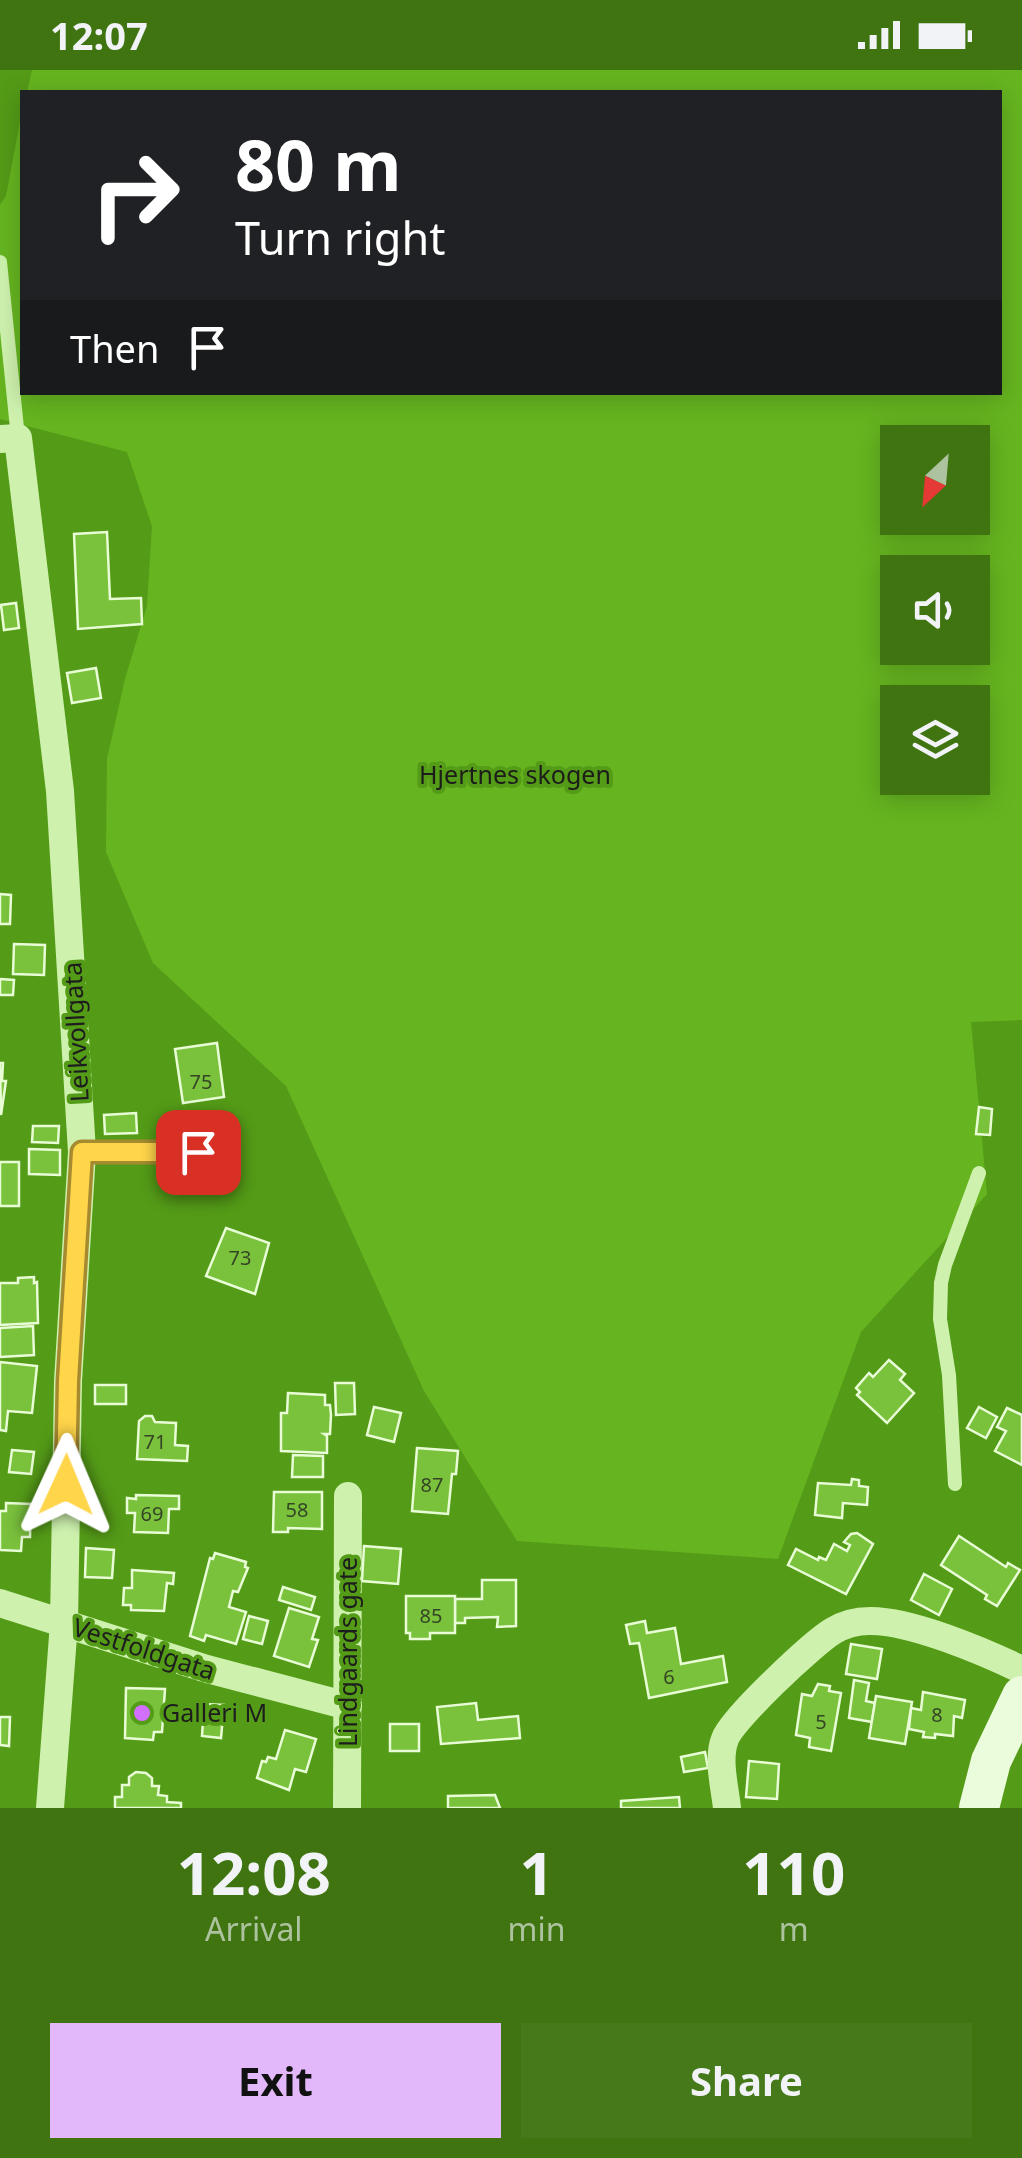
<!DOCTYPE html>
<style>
:root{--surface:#3f7411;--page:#46791a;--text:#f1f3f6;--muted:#adc39f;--accent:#e3b8fa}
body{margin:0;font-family:"Noto Sans",sans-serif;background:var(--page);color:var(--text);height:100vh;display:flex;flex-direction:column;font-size:38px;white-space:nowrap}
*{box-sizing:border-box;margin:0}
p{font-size:32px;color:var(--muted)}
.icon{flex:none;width:55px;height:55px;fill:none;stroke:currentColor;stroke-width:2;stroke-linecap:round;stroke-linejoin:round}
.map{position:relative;height:1738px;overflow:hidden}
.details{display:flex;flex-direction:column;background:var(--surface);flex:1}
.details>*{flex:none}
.guide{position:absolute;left:20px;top:20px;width:982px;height:305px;border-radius:0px;box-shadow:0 5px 25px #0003;background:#202124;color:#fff;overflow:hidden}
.needle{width:65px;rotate:206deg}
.controls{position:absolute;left:880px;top:355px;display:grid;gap:20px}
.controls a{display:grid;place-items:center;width:110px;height:110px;border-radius:0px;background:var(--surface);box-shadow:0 5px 25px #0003;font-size:50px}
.pin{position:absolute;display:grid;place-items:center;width:85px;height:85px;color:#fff;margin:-42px;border-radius:20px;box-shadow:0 5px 15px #0006}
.me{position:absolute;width:110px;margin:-55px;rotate:1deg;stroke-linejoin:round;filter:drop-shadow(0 0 8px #0008)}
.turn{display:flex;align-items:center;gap:35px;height:210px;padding:0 50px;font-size:45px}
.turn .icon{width:130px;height:130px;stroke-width:2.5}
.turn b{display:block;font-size:70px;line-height:85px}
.then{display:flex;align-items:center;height:95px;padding:0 50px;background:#0003;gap:20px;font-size:38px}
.eta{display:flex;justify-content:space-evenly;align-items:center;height:170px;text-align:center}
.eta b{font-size:60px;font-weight:700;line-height:70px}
.button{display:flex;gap:20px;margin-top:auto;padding:20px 50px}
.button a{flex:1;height:115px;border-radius:0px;background:var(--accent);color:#111;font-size:40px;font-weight:700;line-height:115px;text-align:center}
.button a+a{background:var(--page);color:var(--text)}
.status{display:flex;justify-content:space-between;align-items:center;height:70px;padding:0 50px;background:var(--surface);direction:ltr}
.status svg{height:28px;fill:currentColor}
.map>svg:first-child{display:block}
.green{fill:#66b520;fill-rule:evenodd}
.building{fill:#7ac13c;stroke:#e8fcd6;stroke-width:2.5}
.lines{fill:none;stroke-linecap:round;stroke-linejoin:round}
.service{stroke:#cef2ae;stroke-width:14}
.minor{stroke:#cef2ae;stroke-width:28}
.secondary{stroke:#ebfcdd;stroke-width:40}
.route-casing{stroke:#a68a30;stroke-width:25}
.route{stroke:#ffd54a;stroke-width:18}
.poi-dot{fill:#d26fff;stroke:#549b17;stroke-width:4}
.labels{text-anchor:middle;stroke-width:8;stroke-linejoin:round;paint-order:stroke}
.number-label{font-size:20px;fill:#344625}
.park-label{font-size:25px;fill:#1c1d1b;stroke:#549b17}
.street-label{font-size:25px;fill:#1d1d1d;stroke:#549b17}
.poi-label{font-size:25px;fill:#1d1d1d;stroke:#549b17;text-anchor:start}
</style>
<div class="status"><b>12:07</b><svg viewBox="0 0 49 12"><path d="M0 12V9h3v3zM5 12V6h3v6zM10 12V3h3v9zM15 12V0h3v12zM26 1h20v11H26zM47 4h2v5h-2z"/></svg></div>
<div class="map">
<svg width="1022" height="1738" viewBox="0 0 1022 1738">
<rect width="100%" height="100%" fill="#549b17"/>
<!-- green -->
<path class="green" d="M 32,0 L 1022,0 L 1022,950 L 971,952 L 987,1124 L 861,1262 L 778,1489 L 517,1471 L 424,1321 L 286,1016 L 153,893 L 106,782 L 107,689 L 125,609 L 147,536 L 152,456 L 127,382 L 0,349 L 0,135 L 6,126 L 22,41 L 22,322 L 1000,322 L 1000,22 L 27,22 ZM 898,372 L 972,372 L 972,448 L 898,448 ZM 898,502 L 972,502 L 972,578 L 898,578 ZM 898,632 L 972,632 L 972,708 L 898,708 Z"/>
<!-- building -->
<g class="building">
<path d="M 107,462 L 110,529 L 141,528 L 142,554 L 78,559 L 74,464 Z"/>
<path d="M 16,533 L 19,558 L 4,560 L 1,535 Z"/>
<path d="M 96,598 L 101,628 L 72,633 L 67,603 Z"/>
<path d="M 0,824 L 11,825 L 10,854 L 0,854 Z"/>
<path d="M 14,874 L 45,875 L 44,905 L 13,904 Z"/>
<path d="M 0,909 L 14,910 L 13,925 L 0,925 Z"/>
<path d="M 217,973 L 224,1027 L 183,1033 L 175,979 Z"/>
<path d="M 0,993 L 3,993 L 2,1011 L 6,1011 L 1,1045 Z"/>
<path d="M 979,1037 L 992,1039 L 990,1065 L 976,1064 Z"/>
<path d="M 136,1043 L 137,1063 L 105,1064 L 104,1045 Z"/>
<path d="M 33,1056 L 59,1056 L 58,1073 L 32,1072 Z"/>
<path d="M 29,1079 L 60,1080 L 60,1105 L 29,1104 Z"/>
<rect x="0" y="1092" width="19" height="44"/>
<path d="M 226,1158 L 269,1173 L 255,1224 L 206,1206 Z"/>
<path d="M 34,1207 L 34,1213 L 37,1212 L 38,1253 L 0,1255 L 0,1213 L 18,1213 L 18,1208 Z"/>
<path d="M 33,1256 L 34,1285 L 0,1287 L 0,1258 Z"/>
<path d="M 889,1290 L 905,1304 L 900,1310 L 914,1323 L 887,1353 L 857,1325 L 860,1322 L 856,1318 L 869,1303 L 873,1307 Z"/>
<path d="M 0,1292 L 37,1296 L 32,1343 L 8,1341 L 6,1361 L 0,1360 Z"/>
<path d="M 335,1313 L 354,1313 L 355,1344 L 336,1345 Z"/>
<rect x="95" y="1315" width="31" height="19"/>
<path d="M 288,1323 L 325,1325 L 325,1335 L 330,1335 L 331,1345 L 330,1364 L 324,1364 L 327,1366 L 327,1383 L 281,1381 L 281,1343 L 287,1343 Z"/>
<path d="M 374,1337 L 401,1343 L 394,1372 L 367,1365 Z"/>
<path d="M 979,1337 L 997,1347 L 986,1368 L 967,1358 Z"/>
<path d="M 1007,1338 L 1022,1345 L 1022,1395 L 995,1381 L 1006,1361 L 997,1357 Z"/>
<path d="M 145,1346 L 152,1346 L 155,1352 L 176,1353 L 175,1375 L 188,1376 L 187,1391 L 137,1389 L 139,1351 Z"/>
<path d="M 417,1378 L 458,1381 L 456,1404 L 452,1404 L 448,1444 L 412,1441 Z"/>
<path d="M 12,1380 L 34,1382 L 31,1404 L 9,1402 Z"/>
<path d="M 293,1385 L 323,1386 L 323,1407 L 292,1407 Z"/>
<path d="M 852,1409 L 859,1410 L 859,1416 L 868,1417 L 867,1435 L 843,1433 L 842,1448 L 815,1445 L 818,1413 L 851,1415 Z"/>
<path d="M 274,1422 L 322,1422 L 322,1459 L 288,1458 L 288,1462 L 273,1462 Z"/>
<path d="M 136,1425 L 179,1426 L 179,1439 L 169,1439 L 168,1463 L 134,1462 L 135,1443 L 127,1443 L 127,1428 L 136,1429 Z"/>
<path d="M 6,1433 L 31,1434 L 30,1467 L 22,1467 L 21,1481 L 0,1480 L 0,1441 L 6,1441 Z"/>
<path d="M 857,1463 L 873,1474 L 846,1524 L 788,1495 L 796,1479 L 818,1490 L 819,1487 L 826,1490 L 834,1474 L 847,1481 L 850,1475 L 844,1472 L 851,1464 Z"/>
<path d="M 959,1466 L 1006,1497 L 1008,1493 L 1020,1500 L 997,1536 L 985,1529 L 987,1525 L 941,1495 Z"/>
<path d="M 364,1476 L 401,1479 L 398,1514 L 362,1511 Z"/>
<path d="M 86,1478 L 114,1480 L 112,1508 L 85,1507 Z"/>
<path d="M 215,1483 L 246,1492 L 245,1497 L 248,1498 L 238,1522 L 233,1521 L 229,1537 L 246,1542 L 236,1574 L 206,1565 L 204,1571 L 190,1566 L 210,1488 L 213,1489 Z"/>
<path d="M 132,1500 L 174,1503 L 173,1514 L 167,1513 L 164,1541 L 131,1540 L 131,1535 L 123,1535 L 124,1518 L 132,1518 Z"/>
<path d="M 924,1504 L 952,1519 L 939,1545 L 911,1530 Z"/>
<path d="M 482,1510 L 516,1510 L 516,1556 L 497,1557 L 498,1547 L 465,1548 L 465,1553 L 455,1553 L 455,1529 L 482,1529 Z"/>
<path d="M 283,1517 L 315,1527 L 311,1540 L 279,1530 Z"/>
<path d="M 406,1526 L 455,1526 L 455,1563 L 430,1563 L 430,1569 L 410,1569 L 410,1563 L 406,1563 Z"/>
<path d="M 289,1538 L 319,1547 L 312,1569 L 318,1570 L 309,1597 L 274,1586 Z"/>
<path d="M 249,1546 L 268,1551 L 262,1574 L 243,1569 Z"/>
<path d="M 645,1551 L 647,1563 L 675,1558 L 681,1594 L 723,1586 L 727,1612 L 649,1628 L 639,1573 L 630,1574 L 626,1555 Z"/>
<path d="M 851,1574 L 882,1579 L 877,1609 L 846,1604 Z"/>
<path d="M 854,1610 L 869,1613 L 866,1631 L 875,1633 L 872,1652 L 849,1648 Z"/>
<path d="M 818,1614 L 830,1616 L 829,1621 L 841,1623 L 831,1681 L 809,1677 L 810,1668 L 796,1665 L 802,1624 L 812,1626 Z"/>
<path d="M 126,1618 L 165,1619 L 162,1662 L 154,1662 L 153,1670 L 125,1668 Z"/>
<path d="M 923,1622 L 965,1630 L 962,1648 L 954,1646 L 953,1666 L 935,1664 L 935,1668 L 923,1667 L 924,1662 L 909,1659 L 911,1638 L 921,1640 Z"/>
<path d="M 876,1626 L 912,1632 L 905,1674 L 869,1668 Z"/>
<path d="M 476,1633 L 478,1650 L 518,1646 L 520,1668 L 441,1674 L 437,1637 Z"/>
<path d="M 204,1634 L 224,1635 L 221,1668 L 202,1666 Z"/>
<path d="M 0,1647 L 10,1647 L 9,1676 L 0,1675 Z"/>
<rect x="390" y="1654" width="29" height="27"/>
<path d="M 285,1660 L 316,1669 L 306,1702 L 295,1699 L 289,1720 L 257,1708 L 262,1691 L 266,1692 L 268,1687 L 276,1689 Z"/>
<path d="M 705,1682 L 708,1698 L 684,1702 L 681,1687 Z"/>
<path d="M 749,1691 L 779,1694 L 777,1729 L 746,1727 Z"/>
<path d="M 136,1702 L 146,1703 L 152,1708 L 152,1716 L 159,1716 L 158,1725 L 167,1726 L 167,1732 L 181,1733 L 181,1738 L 115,1738 L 115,1727 L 122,1727 L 122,1715 L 129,1715 L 129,1707 Z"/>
<path d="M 495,1725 L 500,1738 L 448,1738 L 448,1726 Z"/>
<path d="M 679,1727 L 680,1738 L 621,1738 L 621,1731 Z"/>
</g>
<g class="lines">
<!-- service -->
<g class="service">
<path d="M 0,192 L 18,368"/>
<path d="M 82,1082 L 198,1082"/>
<path d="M 955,1414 L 949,1305 L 940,1249 L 941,1213 L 945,1195 L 979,1103"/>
</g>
<!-- minor -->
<g class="minor">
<path d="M 0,369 L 18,368 L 60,721 L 82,1082 L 68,1311 L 64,1553 L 50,1738"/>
<path d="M 0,1533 L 207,1599 L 348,1636"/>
<path d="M 347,1738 L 348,1426"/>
<path d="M 727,1738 C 725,1718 717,1689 725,1669 C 732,1649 813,1573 833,1561 C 843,1555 857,1551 869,1551 C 910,1550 985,1582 1022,1600"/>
</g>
<!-- secondary -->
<path class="secondary" d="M 979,1738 L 991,1691 L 1022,1626"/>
</g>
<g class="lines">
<defs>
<path id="route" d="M 66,1415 L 68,1311 L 82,1082 L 198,1082"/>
</defs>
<!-- route casing -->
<use href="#route" class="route-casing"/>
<!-- route -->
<use href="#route" class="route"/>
</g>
<!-- markers -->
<circle class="poi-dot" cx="142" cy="1643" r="10"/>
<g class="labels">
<!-- number labels -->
<g class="number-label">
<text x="201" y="1019">75</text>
<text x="240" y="1195">73</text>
<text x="155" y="1379">71</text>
<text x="432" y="1422">87</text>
<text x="297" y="1447">58</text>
<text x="152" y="1451">69</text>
<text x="431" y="1553">85</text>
<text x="669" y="1614">6</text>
<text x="937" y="1652">8</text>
<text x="821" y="1659">5</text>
</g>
<!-- park labels -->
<g class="park-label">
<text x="515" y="714">Hjertnes skogen</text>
</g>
<!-- street labels -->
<g class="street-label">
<text transform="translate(76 962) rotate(-93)" y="9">Leikvollgata</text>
<text transform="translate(144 1579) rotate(18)" y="9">Vestfoldgata</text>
<text transform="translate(348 1582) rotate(-90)" y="9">Lindgaards gate</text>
</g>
<!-- poi labels -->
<g class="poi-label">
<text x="162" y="1652">Galleri M</text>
</g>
</g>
</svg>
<div class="controls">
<a><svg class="needle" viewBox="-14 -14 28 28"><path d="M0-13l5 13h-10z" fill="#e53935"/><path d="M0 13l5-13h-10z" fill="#adc39f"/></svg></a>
<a><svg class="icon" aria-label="sound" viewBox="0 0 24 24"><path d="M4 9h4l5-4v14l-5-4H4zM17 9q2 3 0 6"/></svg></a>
<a><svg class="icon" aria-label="layers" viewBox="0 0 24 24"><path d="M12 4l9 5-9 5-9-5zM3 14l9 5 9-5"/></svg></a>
</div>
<div class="pin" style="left:198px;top:1082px;background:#d93025"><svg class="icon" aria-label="arrive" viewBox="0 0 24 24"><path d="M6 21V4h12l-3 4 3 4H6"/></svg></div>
<svg class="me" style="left:66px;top:1415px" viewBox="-20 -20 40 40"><path d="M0-17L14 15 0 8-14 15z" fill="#ffd54a" stroke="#fff" stroke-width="4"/></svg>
<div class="guide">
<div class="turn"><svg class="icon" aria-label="right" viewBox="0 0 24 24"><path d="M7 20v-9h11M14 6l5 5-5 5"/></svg><div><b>80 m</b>Turn right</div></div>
<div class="then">Then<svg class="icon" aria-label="arrive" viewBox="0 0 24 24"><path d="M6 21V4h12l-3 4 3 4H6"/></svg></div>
</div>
</div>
<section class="details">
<div class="eta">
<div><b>12:08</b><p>Arrival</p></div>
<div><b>1</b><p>min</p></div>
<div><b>110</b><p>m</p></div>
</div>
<div class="button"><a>Exit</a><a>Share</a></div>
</section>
